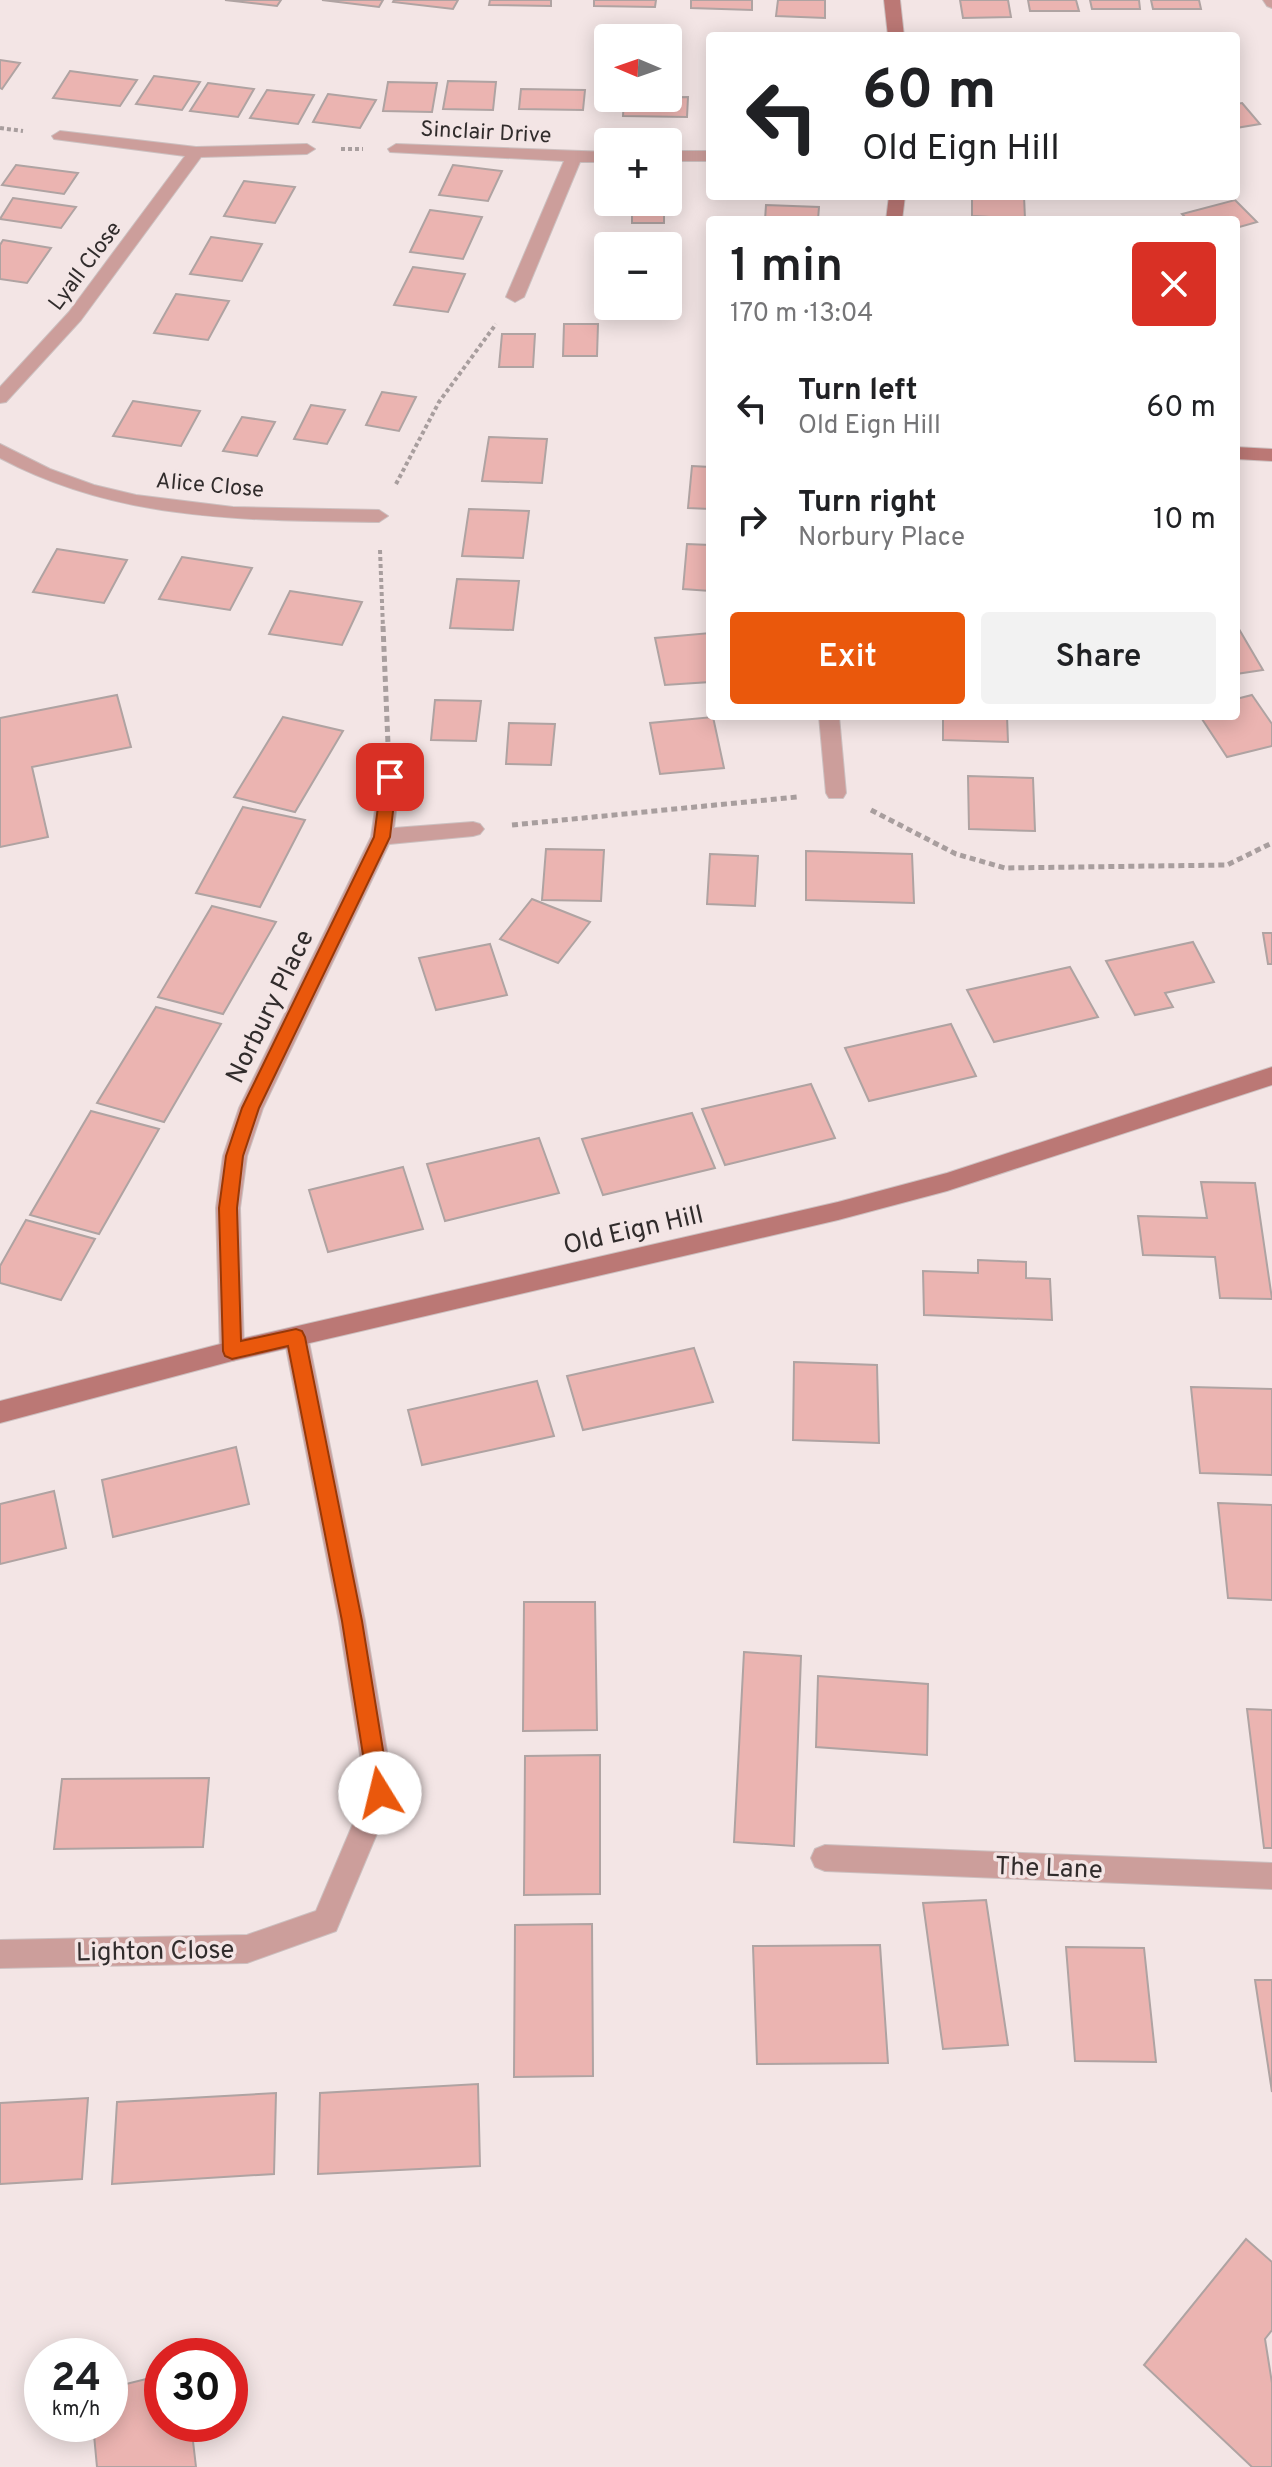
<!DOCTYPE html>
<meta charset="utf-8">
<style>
:root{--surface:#fff;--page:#f2f2f2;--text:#202124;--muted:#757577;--accent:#ea580c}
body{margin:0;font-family:Overpass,sans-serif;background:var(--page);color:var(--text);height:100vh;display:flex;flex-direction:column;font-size:30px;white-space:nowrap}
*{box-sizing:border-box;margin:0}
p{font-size:26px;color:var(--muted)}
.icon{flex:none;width:44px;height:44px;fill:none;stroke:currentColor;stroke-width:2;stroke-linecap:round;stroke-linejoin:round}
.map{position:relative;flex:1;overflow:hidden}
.side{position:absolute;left:706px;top:216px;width:534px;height:504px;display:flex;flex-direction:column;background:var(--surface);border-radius:8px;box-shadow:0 4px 20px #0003}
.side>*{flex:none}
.banner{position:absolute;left:706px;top:32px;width:534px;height:168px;border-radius:8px;box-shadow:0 4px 20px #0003;background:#fff;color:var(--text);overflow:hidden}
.needle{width:52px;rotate:272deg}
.fabs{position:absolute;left:594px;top:24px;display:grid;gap:16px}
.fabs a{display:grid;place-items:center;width:88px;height:88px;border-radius:8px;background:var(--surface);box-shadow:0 4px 20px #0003;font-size:40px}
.speed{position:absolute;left:24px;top:2338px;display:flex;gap:16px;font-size:40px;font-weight:700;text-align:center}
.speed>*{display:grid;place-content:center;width:104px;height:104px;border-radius:50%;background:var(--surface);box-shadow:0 4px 20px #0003;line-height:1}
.speed small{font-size:20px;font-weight:400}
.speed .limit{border:12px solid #d22;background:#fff;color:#111}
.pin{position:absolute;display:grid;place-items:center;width:68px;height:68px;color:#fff;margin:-34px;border-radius:16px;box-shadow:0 4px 12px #0006}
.me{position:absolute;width:88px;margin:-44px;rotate:351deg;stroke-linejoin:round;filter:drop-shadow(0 0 6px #0008)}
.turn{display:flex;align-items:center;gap:28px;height:168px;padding:0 24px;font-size:36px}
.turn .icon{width:104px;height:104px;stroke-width:2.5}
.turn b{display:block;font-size:56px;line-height:68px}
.round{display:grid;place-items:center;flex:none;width:84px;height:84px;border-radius:8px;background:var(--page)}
.summary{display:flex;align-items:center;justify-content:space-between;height:136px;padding:0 24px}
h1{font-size:48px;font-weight:600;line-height:60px}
.primary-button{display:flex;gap:16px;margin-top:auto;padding:16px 24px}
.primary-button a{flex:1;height:92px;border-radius:8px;background:var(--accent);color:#fff;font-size:32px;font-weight:600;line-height:92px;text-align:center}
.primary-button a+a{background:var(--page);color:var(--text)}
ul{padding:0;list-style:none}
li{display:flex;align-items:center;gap:24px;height:112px;padding:0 24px}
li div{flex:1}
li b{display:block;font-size:30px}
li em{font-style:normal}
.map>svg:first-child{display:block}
.building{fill:#ebb4b1;stroke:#afa3a2;stroke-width:2}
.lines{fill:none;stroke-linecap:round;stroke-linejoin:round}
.street-casing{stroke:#ccc0c0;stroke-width:2}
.secondary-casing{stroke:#ccc0c0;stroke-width:2}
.path-far1{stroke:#a89e9e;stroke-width:4;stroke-dasharray:4 3;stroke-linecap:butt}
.path{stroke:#a89e9e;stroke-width:5;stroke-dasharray:6 4;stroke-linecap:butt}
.street{fill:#cc9e9b;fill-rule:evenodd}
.secondary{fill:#bb7875;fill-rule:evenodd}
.route{fill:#ea580c;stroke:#983908;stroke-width:2}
.labels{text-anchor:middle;stroke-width:7;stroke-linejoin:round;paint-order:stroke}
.far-street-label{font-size:22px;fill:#312c2c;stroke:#f3e5e5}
.street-label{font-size:26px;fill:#312c2c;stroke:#f3e5e5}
</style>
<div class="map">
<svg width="1272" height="2467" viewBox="0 0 1272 2467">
<rect width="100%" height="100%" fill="#f3e5e5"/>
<!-- building -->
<g class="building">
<path d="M 225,0 L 281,0 L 277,6 Z"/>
<path d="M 322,0 L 383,0 L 379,7 Z"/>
<path d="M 394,0 L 458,0 L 453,9 L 393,2 Z"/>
<path d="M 490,0 L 551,0 L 551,6 L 489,5 Z"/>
<path d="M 594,0 L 656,0 L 655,7 L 594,6 Z"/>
<path d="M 691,0 L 752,0 L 752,10 L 691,8 Z"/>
<path d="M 778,0 L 825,0 L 825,18 L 776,16 Z"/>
<path d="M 960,0 L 1008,0 L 1011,17 L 963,18 Z"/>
<path d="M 1028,0 L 1076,0 L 1079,11 L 1030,11 Z"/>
<path d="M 1090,0 L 1139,0 L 1140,9 L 1092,9 Z"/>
<path d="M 1151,0 L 1199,0 L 1201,9 L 1153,9 Z"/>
<path d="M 0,60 L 20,63 L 2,89 L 0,88 Z"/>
<path d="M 70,71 L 137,80 L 120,106 L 53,98 Z"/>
<path d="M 154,76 L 200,82 L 182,110 L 136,104 Z"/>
<path d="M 448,81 L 496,82 L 493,110 L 443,109 Z"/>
<path d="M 388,82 L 437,83 L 432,112 L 383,111 Z"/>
<path d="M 208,83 L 254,89 L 238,117 L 190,111 Z"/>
<path d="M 521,89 L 585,90 L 583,110 L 519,109 Z"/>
<path d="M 267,90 L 314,95 L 298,124 L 250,118 Z"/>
<path d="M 328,94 L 376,100 L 360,128 L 313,122 Z"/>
<path d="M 688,97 L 687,117 L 623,116 L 624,98 Z"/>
<path d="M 1242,103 L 1260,124 L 1236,128 L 1236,104 Z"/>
<path d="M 16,165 L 78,173 L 64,194 L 2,185 Z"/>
<path d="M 453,165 L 502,171 L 488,201 L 439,195 Z"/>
<path d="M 244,181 L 295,187 L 275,223 L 224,216 Z"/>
<path d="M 972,196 L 1024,196 L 1025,219 L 972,216 Z"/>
<path d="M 13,198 L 76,207 L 61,228 L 0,219 Z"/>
<path d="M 1235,200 L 1257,222 L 1236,228 L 1236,220 L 1188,220 L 1182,214 Z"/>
<rect x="632" y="202" width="32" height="21"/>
<path d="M 766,205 L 819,207 L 818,220 L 765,220 Z"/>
<path d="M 430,210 L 482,217 L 463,259 L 410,252 Z"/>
<path d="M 211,237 L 262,244 L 242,281 L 190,274 Z"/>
<path d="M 3,240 L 51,248 L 27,283 L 0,279 L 0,245 Z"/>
<path d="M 413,267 L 465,274 L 448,312 L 394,305 Z"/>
<path d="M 176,294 L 229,301 L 208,340 L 154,333 Z"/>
<path d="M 564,324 L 598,324 L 597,356 L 563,356 Z"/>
<path d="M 502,334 L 535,334 L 533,367 L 499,367 Z"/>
<path d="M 382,392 L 416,397 L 399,431 L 366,425 Z"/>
<path d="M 133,401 L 200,411 L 181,446 L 113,436 Z"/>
<path d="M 311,405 L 345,410 L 327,444 L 294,439 Z"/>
<path d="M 242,417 L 275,422 L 257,456 L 223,451 Z"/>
<path d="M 489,437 L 547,439 L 542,483 L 482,481 Z"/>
<path d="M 692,466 L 710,467 L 710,509 L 688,508 Z"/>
<path d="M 469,509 L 529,511 L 523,558 L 462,556 Z"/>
<path d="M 687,544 L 710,545 L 710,591 L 683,589 Z"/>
<path d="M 57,549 L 127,560 L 104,603 L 33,592 Z"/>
<path d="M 182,557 L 252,568 L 230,610 L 159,599 Z"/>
<path d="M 457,579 L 519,581 L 513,630 L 450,628 Z"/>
<path d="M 290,591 L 362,602 L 342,645 L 269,634 Z"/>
<path d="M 1236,624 L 1263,670 L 1236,674 Z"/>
<path d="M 710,633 L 710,682 L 665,685 L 655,638 Z"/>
<path d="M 117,695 L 131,747 L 32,767 L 48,837 L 0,847 L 0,718 Z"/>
<path d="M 1252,695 L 1272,724 L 1272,746 L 1227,757 L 1200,716 L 1236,716 L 1236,699 Z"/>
<path d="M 435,700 L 481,701 L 476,741 L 431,740 Z"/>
<path d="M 943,716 L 1007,716 L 1008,742 L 943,740 Z"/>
<path d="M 283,717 L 343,731 L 295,812 L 234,797 Z"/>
<path d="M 713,717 L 724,768 L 660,774 L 650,723 Z"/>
<path d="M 509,723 L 555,724 L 551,765 L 506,764 Z"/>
<path d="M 968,776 L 1033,778 L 1035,831 L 969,829 Z"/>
<path d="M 243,807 L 305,820 L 260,907 L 196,893 Z"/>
<path d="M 546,849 L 604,850 L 601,901 L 542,900 Z"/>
<path d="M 806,851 L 912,854 L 914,903 L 806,900 Z"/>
<path d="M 710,854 L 758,856 L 755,906 L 707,904 Z"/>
<path d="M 532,899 L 590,922 L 558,963 L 500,939 Z"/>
<path d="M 212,906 L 276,922 L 223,1014 L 158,997 Z"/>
<path d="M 1263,933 L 1272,933 L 1272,964 L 1268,964 Z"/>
<path d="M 1193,942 L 1214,982 L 1165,993 L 1173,1007 L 1135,1015 L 1106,961 Z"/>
<path d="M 490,944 L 507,995 L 436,1010 L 419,958 Z"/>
<path d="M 1070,967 L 1098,1017 L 994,1042 L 967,990 Z"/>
<path d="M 156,1007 L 221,1024 L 164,1122 L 97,1103 Z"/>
<path d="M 951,1024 L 976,1076 L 869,1101 L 845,1048 Z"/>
<path d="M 811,1084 L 835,1138 L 725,1165 L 702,1109 Z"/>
<path d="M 91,1111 L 159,1129 L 99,1234 L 30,1215 Z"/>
<path d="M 692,1113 L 715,1168 L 603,1195 L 582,1139 Z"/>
<path d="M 539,1138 L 559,1193 L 445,1221 L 427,1164 Z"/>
<path d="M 403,1167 L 423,1229 L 328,1252 L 309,1190 Z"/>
<path d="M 1201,1182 L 1255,1183 L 1272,1299 L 1220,1298 L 1215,1257 L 1143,1255 L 1138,1216 L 1207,1218 Z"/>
<path d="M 26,1220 L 95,1239 L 61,1300 L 0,1283 L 0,1266 Z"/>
<path d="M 978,1260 L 1026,1262 L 1026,1278 L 1050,1279 L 1052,1320 L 924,1315 L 923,1271 L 978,1273 Z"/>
<path d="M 694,1348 L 713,1402 L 583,1430 L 567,1376 Z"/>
<path d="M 794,1362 L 877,1365 L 879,1443 L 793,1440 Z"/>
<path d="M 537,1381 L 554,1436 L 422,1465 L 408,1410 Z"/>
<path d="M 1191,1387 L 1272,1389 L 1272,1475 L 1200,1473 Z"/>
<path d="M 236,1447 L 249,1504 L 113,1537 L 102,1480 Z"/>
<path d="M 54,1491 L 66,1548 L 0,1564 L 0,1504 Z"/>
<path d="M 1218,1503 L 1272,1505 L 1272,1600 L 1228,1598 Z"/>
<path d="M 524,1602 L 595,1602 L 597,1730 L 523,1731 Z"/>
<path d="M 744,1652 L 801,1656 L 794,1846 L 734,1842 Z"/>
<path d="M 818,1676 L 928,1684 L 927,1755 L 816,1747 Z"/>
<path d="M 1247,1709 L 1272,1710 L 1272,1848 L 1264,1848 Z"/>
<path d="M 600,1755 L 600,1894 L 524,1895 L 525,1756 Z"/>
<path d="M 209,1778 L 203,1847 L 54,1849 L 62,1779 Z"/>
<path d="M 986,1900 L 1008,2045 L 943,2049 L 923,1903 Z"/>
<path d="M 592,1924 L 593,2076 L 514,2077 L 515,1925 Z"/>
<path d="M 880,1945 L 888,2063 L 757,2064 L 753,1946 Z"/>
<path d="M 1066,1947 L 1144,1948 L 1156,2062 L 1075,2061 Z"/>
<path d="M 1255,1980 L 1272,1980 L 1272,2092 Z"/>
<path d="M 478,2084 L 480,2166 L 318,2174 L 320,2093 Z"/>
<path d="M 276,2093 L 274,2174 L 112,2184 L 117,2102 Z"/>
<path d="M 88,2098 L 82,2179 L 0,2184 L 0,2103 Z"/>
<path d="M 1246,2239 L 1272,2262 L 1272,2330 L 1265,2339 L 1272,2383 L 1272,2467 L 1252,2467 L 1144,2365 Z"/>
<path d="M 162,2375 L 162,2424 L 191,2424 L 196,2467 L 97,2467 L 93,2424 L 110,2424 L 110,2388 Z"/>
</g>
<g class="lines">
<defs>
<g id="street">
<path d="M 1263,0 L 1272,0 L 1272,8 L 1267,6 Z"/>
<path d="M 60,131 L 196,147 L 307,144 L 315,149 L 307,154 L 201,157 L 81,320 L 6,402 L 0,403 L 0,387 L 69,312 L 185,156 L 54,139 L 52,136 Z"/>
<path d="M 396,144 L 608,152 L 608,162 L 580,162 L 524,297 L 515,302 L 506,297 L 564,161 L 390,152 L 388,149 Z"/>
<rect x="668" y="151" width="42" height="10"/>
<path d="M 0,444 L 50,469 L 94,485 L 136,495 L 233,507 L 379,510 L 388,516 L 379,522 C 246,520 121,522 0,458 Z"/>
<path d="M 819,716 L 839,716 L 846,793 L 843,798 L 829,798 L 826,793 Z"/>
<path d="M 390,770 L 397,772 L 400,777 L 394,828 L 473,822 L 480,824 L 484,829 L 480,834 L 473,836 L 389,844 L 263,1108 L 247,1156 L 240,1208 L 244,1351 L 241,1358 L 232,1361 L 223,1358 L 220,1351 L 216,1208 L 223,1156 L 239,1108 L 371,837 L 380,777 L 383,772 Z"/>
<path d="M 296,1327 L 305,1330 L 308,1337 L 365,1621 L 394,1793 L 336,1931 L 247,1963 L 0,1968 L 0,1940 L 247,1935 L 316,1911 L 366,1793 L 339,1621 L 284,1337 L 287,1330 Z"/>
<path d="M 825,1845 L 1272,1863 L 1272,1889 L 825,1871 L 815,1867 L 811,1858 L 815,1849 Z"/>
</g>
<g id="secondary">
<path d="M 884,0 L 900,0 L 904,36 L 888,36 Z"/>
<path d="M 889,196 L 905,196 L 902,220 L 886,220 Z"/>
<path d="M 1236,447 L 1272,449 L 1272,461 L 1236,459 Z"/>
<path d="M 1272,1067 L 1272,1085 L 947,1191 L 838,1220 L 232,1361 L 0,1423 L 0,1401 L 232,1341 L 838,1202 L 947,1173 Z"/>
</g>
</defs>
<!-- street casing -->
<use href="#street" class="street-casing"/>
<!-- secondary casing -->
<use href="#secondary" class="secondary-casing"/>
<!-- path-far1 -->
<g class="path-far1">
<path d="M 0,128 L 23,131"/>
<path d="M 341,149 L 363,149"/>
<path d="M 396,484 L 439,402 L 496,324"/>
<path d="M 380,550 L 383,628"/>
</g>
<!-- path -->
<g class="path">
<path d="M 383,626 L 388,744"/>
<path d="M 871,810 L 956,854 L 1005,868 L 1227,865 L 1272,843"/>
<path d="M 512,825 L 797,797"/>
</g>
<!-- street -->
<use href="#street" class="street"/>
<!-- secondary -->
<use href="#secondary" class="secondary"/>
</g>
<!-- route -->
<path class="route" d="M 390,771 L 397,777 L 390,837 L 259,1108 L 243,1156 L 237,1208 L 241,1341 L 296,1329 L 302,1331 L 305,1337 L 362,1621 L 390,1793 L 387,1800 L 380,1803 L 372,1800 L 369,1793 L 342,1621 L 288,1346 L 232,1359 L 225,1356 L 223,1351 L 219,1208 L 226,1156 L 242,1108 L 374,837 L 382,777 Z"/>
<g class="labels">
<!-- far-street labels -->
<g class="far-street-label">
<text transform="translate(486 131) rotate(3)" y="8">Sinclair Drive</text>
<text transform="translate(84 265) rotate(-53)" y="8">Lyall Close</text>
<text transform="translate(210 484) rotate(5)" y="8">Alice Close</text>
</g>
<!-- street labels -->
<g class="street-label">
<text transform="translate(269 1006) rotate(-64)" y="9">Norbury Place</text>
<text transform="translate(633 1229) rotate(-13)" y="9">Old Eign Hill</text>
<text transform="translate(1049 1867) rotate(2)" y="9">The Lane</text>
<text transform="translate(155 1950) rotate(-1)" y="9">Lighton Close</text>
</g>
</g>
</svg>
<div class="fabs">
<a><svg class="needle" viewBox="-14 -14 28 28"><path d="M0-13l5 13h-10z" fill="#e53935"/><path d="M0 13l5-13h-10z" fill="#757577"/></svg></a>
<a>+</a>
<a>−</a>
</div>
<div class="speed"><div>24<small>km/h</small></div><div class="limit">30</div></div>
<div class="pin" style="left:390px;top:777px;background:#d93025"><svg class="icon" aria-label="arrive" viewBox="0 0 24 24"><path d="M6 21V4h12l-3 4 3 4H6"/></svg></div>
<svg class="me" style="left:380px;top:1793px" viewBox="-20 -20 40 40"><circle r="19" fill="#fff"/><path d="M0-13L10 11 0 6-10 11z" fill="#ea580c"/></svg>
<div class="banner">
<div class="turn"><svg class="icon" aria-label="left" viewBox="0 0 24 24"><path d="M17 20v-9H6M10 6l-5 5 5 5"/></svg><div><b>60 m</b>Old Eign Hill</div></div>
</div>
<section class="side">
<div class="summary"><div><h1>1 min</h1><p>170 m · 13:04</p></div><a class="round" style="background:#d93025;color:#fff"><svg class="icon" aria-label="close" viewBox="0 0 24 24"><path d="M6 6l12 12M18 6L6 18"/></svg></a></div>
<ul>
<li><svg class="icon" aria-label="left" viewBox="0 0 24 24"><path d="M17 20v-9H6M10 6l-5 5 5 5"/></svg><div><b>Turn left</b><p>Old Eign Hill</p></div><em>60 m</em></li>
<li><svg class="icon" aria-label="right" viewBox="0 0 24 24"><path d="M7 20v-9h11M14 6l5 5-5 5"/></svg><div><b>Turn right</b><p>Norbury Place</p></div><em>10 m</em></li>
</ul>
<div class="primary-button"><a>Exit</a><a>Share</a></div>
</section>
</div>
